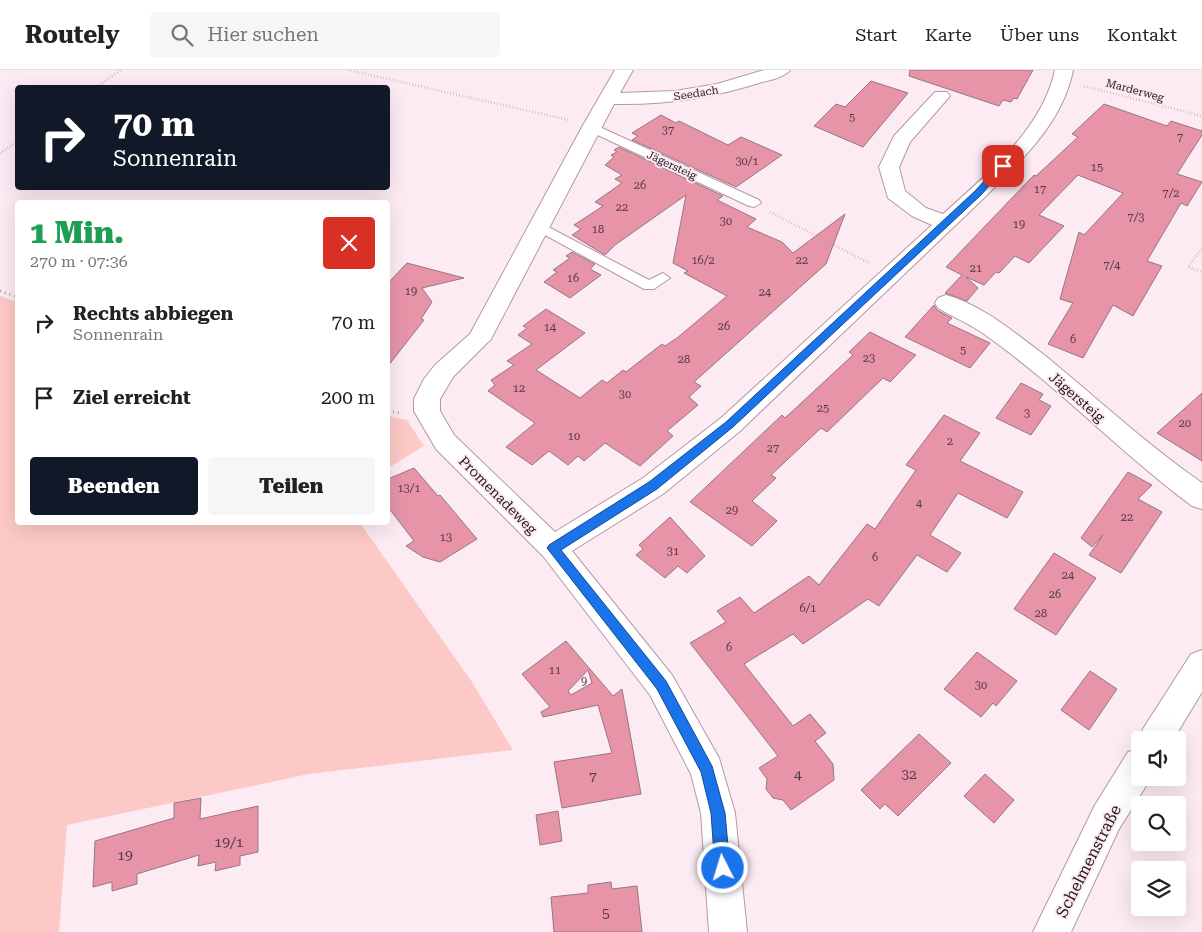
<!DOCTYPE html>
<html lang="de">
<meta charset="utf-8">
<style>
:root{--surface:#fff;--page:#f6f6f6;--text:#222;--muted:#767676;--line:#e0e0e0;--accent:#111827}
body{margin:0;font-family:"Roboto Serif",serif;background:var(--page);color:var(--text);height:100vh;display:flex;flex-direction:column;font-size:19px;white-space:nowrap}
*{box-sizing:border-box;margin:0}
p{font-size:16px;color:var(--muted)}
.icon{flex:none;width:28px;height:28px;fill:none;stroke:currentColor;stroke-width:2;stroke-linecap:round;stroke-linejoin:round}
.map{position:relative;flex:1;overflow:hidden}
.panel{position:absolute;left:15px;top:130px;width:375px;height:325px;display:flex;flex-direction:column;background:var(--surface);border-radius:5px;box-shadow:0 5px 20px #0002}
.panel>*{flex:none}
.guide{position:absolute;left:15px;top:15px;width:375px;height:105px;border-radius:5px;box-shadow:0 5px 20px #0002;background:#111827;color:#fff;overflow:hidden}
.tools{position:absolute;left:1131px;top:661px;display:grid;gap:10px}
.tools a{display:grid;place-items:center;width:55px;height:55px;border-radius:5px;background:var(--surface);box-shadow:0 5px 20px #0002;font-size:25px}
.pin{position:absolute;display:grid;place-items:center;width:42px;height:42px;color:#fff;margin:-21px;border-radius:10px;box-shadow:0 2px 8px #0006}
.me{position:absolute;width:55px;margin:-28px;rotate:355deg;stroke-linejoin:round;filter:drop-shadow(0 0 4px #0008)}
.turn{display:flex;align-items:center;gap:18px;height:105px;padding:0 15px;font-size:22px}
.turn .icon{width:65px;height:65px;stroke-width:2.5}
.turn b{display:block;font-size:35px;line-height:42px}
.round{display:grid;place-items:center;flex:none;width:52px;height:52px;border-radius:5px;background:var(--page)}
.head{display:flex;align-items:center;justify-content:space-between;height:85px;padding:0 15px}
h1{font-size:30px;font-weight:800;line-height:38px;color:#1e9e55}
.button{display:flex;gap:10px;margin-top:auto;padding:10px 15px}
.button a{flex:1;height:58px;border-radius:5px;background:var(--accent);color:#fff;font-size:20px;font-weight:800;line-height:58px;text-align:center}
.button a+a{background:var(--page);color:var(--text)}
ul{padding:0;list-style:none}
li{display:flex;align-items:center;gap:15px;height:75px;padding:0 15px}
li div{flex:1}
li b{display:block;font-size:19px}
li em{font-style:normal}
header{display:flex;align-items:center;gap:30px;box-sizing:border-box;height:70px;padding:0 25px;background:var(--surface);border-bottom:1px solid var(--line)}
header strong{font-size:24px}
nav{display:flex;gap:28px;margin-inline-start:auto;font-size:18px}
.search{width:350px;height:45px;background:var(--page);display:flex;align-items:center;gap:12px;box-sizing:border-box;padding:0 18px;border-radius:5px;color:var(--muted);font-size:19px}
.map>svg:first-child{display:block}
.green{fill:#fdc9c6}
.building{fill:#e794a9;stroke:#95777e;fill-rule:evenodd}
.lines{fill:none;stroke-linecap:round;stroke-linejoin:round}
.service-casing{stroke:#b398a6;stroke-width:2}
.minor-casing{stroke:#b398a6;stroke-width:2}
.path-far1{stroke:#ad9ea6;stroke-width:2.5;stroke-dasharray:0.5 2.5;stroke-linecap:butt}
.path{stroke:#ad9ea6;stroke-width:3;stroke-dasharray:1 4;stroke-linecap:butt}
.service{fill:#fff;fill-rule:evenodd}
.minor{fill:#fff;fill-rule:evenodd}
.route{fill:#1a73e8;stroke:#114b97}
.labels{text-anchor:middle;stroke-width:4;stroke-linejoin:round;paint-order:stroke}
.far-street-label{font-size:11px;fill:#23191e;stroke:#fdebf4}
.number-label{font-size:11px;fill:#543841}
.street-label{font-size:14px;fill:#23191e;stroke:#fdebf4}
.near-number-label{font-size:14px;fill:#543841}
.near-street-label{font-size:16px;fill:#23191e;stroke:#fdebf4}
</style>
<header>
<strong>Routely</strong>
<div class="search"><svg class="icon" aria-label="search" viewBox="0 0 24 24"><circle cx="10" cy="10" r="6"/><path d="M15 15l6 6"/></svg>Hier suchen</div>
<nav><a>Start</a><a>Karte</a><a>Über uns</a><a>Kontakt</a></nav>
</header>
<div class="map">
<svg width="1202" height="862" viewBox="0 0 1202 862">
<rect width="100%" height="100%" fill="#fdebf4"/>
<!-- green -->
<g class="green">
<path d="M 0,226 L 17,232 L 18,452 L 360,453 L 472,612 L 513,680 L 309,704 L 67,755 L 59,862 L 0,862 Z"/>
<path d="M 388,346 L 407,350 L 424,376 L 388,398 Z"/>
</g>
<!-- building -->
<g class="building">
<path d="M 910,0 L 1033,0 L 1017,29 L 1014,28 L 1011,32 L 1003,30 L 999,36 L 909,6 Z"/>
<path d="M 871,11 L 908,23 L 863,77 L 814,56 L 836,34 L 845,37 Z"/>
<path d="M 1104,34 L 1167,56 L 1171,51 L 1202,61 L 1202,65 L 1177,104 L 1202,112 L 1187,136 L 1181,133 L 1147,191 L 1162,196 L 1133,246 L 1113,235 L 1083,288 L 1048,274 L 1073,233 L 1060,229 L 1079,162 L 1084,165 L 1123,123 L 1078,105 L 1039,145 L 1064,156 L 1029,193 L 1015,186 L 999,203 L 996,202 L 984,215 L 966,207 L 978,218 L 967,231 L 945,223 L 962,205 L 946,197 L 1034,105 L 1036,106 L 1078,67 L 1072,64 Z"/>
<path d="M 661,45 L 676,53 L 679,51 L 728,75 L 741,67 L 782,85 L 736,117 L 632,70 L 638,66 L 632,63 Z"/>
<path d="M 619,77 L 723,126 L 717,130 L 756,149 L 747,157 L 782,172 L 793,183 L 845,144 L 826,194 L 694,312 L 701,316 L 689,327 L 698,335 L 667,361 L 673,366 L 640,396 L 605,373 L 584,391 L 578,386 L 568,395 L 549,381 L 532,395 L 506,377 L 535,353 L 488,321 L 495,315 L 491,310 L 514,295 L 507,291 L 532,274 L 518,265 L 527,258 L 523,256 L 546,239 L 585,263 L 536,300 L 580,328 L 602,310 L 607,313 L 623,300 L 626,302 L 662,274 L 665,276 L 677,268 L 727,226 L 684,203 L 688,201 L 673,193 L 686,125 L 615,175 L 605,185 L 572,165 L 581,159 L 574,155 L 603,136 L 595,132 L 622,113 L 615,109 L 622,105 L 605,95 L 614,87 L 611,85 L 617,82 L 614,80 Z"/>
<path d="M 572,182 L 595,194 L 590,199 L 601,205 L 570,228 L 544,212 L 557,202 L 553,200 L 570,188 L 566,186 Z"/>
<path d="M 407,193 L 464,208 L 422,218 L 432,232 L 421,249 L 424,250 L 388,296 L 388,213 Z"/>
<path d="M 934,235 L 937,240 L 952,248 L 947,253 L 990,273 L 970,298 L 905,267 Z"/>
<path d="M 870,262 L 916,285 L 890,312 L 883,308 L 827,362 L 821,358 L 771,405 L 776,408 L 752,431 L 777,451 L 752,476 L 690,432 L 782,345 L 785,348 L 853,285 L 849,282 Z"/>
<path d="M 1021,313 L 1043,324 L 1039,330 L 1051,336 L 1031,365 L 996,348 Z"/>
<path d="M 1202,323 L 1202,391 L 1157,363 Z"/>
<path d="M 944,345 L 980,363 L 960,391 L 1023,422 L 1007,448 L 958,423 L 930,465 L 961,483 L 947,502 L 917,485 L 879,536 L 868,529 L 803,574 L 793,564 L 744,594 L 793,656 L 810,644 L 826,663 L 815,671 L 833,694 L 834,710 L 791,740 L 783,730 L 773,728 L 766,719 L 767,709 L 759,698 L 778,686 L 690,573 L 726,552 L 717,541 L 740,527 L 754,543 L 809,506 L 819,515 L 867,454 L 875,459 L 916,400 L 906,395 Z"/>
<path d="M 414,398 L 438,426 L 440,425 L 477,469 L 440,492 L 423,487 L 406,476 L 414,471 L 388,437 L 388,409 Z"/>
<path d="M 1128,402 L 1152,415 L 1138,429 L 1162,442 L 1121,503 L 1089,485 L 1103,465 L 1092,477 L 1081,468 Z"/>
<path d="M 670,447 L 705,486 L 687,503 L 678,496 L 665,508 L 636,485 L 643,479 L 639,475 Z"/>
<path d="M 1054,483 L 1096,508 L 1056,565 L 1014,539 Z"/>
<path d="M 566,571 L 613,626 L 622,619 L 641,724 L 562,738 L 554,692 L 612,683 L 598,635 L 543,647 L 541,642 L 550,637 L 522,604 ZM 588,600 L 592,613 L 571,625 L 568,621 Z"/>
<path d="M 977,582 L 1017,611 L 996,636 L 993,633 L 981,647 L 944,619 Z"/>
<path d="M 1090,601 L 1117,619 L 1089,660 L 1061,640 Z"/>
<path d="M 919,664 L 951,693 L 898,746 L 885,734 L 880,739 L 861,720 Z"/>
<path d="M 985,704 L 1014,730 L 994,753 L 964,726 Z"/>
<path d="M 201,728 L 200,749 L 258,736 L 258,782 L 240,786 L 240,795 L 215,801 L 216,792 L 198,796 L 199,785 L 137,804 L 137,814 L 112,821 L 112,812 L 93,817 L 95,771 L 174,748 L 174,733 Z"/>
<path d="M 558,741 L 562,771 L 540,775 L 536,745 Z"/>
<path d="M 611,812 L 612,819 L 637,816 L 642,862 L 554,862 L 551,827 L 588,823 L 588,815 Z"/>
</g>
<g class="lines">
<defs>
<g id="service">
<path d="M 591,53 L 759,130 L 761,133 L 754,137 L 749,136 L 587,60 L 585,57 L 587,54 Z"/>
<path d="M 539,152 L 649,210 L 663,203 L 670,208 L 654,219 L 644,219 L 534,159 L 532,156 Z"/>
</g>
<g id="minor">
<path d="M 615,0 L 633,0 L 620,23 L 675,21 L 717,14 L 764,0 L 790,0 C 785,7 771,10 762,12 C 713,28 665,35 614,34 L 491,269 L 453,307 L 440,329 L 440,341 L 454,365 L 555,462 L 643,408 L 721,348 L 932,155 L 912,146 L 888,128 L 879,97 L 894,66 L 935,22 L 947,22 L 950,26 L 910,72 L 899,97 L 905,121 L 926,138 L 943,144 C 987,104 1042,60 1055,0 L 1073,0 C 1063,52 1022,90 986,126 L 739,362 L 663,424 L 572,481 L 672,605 L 719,688 L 735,743 L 747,862 L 709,862 L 701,743 L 691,704 L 650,625 L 543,486 L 436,379 L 414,341 L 414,329 L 424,309 L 435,295 L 470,264 L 582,57 Z"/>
<path d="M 946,225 C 982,235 1014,262 1043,284 C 1096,327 1146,374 1202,413 L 1202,439 L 1192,436 C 1120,383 1058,316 984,264 C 970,254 953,247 938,238 L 935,233 L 938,228 Z"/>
<path d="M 1202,580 L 1202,622 L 1173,670 L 1140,670 L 1140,673 L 1139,670 L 1143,659 L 1191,584 Z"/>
<path d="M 1140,678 L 1140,708 L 1151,708 L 1119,759 L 1071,862 L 1033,862 L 1095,735 L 1128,682 Z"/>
</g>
</defs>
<!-- service casing -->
<use href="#service" class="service-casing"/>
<!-- minor casing -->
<use href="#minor" class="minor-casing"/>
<!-- path-far1 -->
<g class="path-far1">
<path d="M 348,0 L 569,50"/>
<path d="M 1084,16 L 1202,46"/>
<path d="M 95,18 L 121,0"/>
<path d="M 0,83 L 18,71"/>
<path d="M 770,142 L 869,193"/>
<path d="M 1202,179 L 1188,197 L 1202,202"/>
</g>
<!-- path -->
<g class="path">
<path d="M 0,221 L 18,227"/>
<path d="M 388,341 L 399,343"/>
</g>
<!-- service -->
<use href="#service" class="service"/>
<!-- minor -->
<use href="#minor" class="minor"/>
</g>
<!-- route -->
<path class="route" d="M 1000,94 L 1007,96 L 981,125 L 733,357 L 657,419 L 561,480 L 666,611 L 712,696 L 725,743 L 730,798 L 728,803 L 723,806 L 718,803 L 715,798 L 711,743 L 701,702 L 657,619 L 547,478 L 549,475 L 649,412 L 726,352 L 975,121 Z"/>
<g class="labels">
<!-- far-street labels -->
<g class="far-street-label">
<text transform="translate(1135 20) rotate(15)" y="4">Marderweg</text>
<text transform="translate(696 23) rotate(-9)" y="4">Seedach</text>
<text transform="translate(672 95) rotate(25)" y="4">Jägersteig</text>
</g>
<!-- number labels -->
<g class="number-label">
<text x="852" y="51">5</text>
<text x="668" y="64">37</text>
<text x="1180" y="71">7</text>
<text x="747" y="95">30/1</text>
<text x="1097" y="101">15</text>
<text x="640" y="119">26</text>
<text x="1040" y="123">17</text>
<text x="1171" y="127">7/2</text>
<text x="622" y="141">22</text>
<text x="1136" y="151">7/3</text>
<text x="726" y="155">30</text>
<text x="1019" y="158">19</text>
<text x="598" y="163">18</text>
<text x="703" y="194">16/2</text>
<text x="802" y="194">22</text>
<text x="1112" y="199">7/4</text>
<text x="976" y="202">21</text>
<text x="573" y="212">16</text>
<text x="411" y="225">19</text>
<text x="765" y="226">24</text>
<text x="724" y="260">26</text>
<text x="550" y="261">14</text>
<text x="1073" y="273">6</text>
<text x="963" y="284">5</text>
<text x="869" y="292">23</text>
<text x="684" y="293">28</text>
<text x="519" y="322">12</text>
<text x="625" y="328">30</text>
<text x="823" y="342">25</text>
<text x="1027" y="347">3</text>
<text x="1185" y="357">20</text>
<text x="574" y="370">10</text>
<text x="950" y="375">2</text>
<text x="773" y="382">27</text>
<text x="409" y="422">13/1</text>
<text x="919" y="437">4</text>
<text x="732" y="444">29</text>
<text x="1127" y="451">22</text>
<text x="446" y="471">13</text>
<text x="673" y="485">31</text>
<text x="875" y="491">6</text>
<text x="1068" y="509">24</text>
<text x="1055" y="528">26</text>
<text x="808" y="542">6/1</text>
<text x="1041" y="547">28</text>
<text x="729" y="581">6</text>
<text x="555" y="604">11</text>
<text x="584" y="615">9</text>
<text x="981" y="619">30</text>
</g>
<!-- street labels -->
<g class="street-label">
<text transform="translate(1077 327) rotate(41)" y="5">Jägersteig</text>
<text transform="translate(498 425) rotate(45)" y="5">Promenadeweg</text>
</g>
<!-- near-number labels -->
<g class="near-number-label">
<text x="798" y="709">4</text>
<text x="909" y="709">32</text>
<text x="593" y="711">7</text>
<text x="229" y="777">19/1</text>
<text x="125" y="790">19</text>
<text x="606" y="848">5</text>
</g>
<!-- near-street labels -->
<g class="near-street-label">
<text transform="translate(1088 791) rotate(-63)" y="6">Schelmenstraße</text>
</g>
</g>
</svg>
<div class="tools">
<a><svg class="icon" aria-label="sound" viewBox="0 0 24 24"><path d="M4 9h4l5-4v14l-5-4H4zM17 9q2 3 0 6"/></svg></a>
<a><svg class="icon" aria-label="search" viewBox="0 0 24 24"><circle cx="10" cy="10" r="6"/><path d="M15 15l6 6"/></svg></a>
<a><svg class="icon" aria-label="layers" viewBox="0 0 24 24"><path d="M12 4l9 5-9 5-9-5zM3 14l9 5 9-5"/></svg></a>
</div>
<div class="pin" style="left:1003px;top:96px;background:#d93025"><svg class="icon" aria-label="arrive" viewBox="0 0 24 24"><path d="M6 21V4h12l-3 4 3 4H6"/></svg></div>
<svg class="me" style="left:723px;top:798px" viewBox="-20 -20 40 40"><circle r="17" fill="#1a73e8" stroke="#fff" stroke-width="3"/><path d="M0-11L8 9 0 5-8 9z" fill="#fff"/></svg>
<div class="guide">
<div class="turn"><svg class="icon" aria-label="right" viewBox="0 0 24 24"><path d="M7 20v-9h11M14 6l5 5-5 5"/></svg><div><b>70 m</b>Sonnenrain</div></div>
</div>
<section class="panel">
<div class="head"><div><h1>1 Min.</h1><p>270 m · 07:36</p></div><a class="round" style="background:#d93025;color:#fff"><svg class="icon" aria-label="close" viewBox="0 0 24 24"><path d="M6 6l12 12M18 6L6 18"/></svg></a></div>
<ul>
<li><svg class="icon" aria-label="right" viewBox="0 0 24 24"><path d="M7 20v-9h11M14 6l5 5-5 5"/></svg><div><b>Rechts abbiegen</b><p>Sonnenrain</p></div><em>70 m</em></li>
<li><svg class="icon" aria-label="arrive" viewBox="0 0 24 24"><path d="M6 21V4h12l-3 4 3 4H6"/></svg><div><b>Ziel erreicht</b></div><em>200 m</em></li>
</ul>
<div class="button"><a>Beenden</a><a>Teilen</a></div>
</section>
</div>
